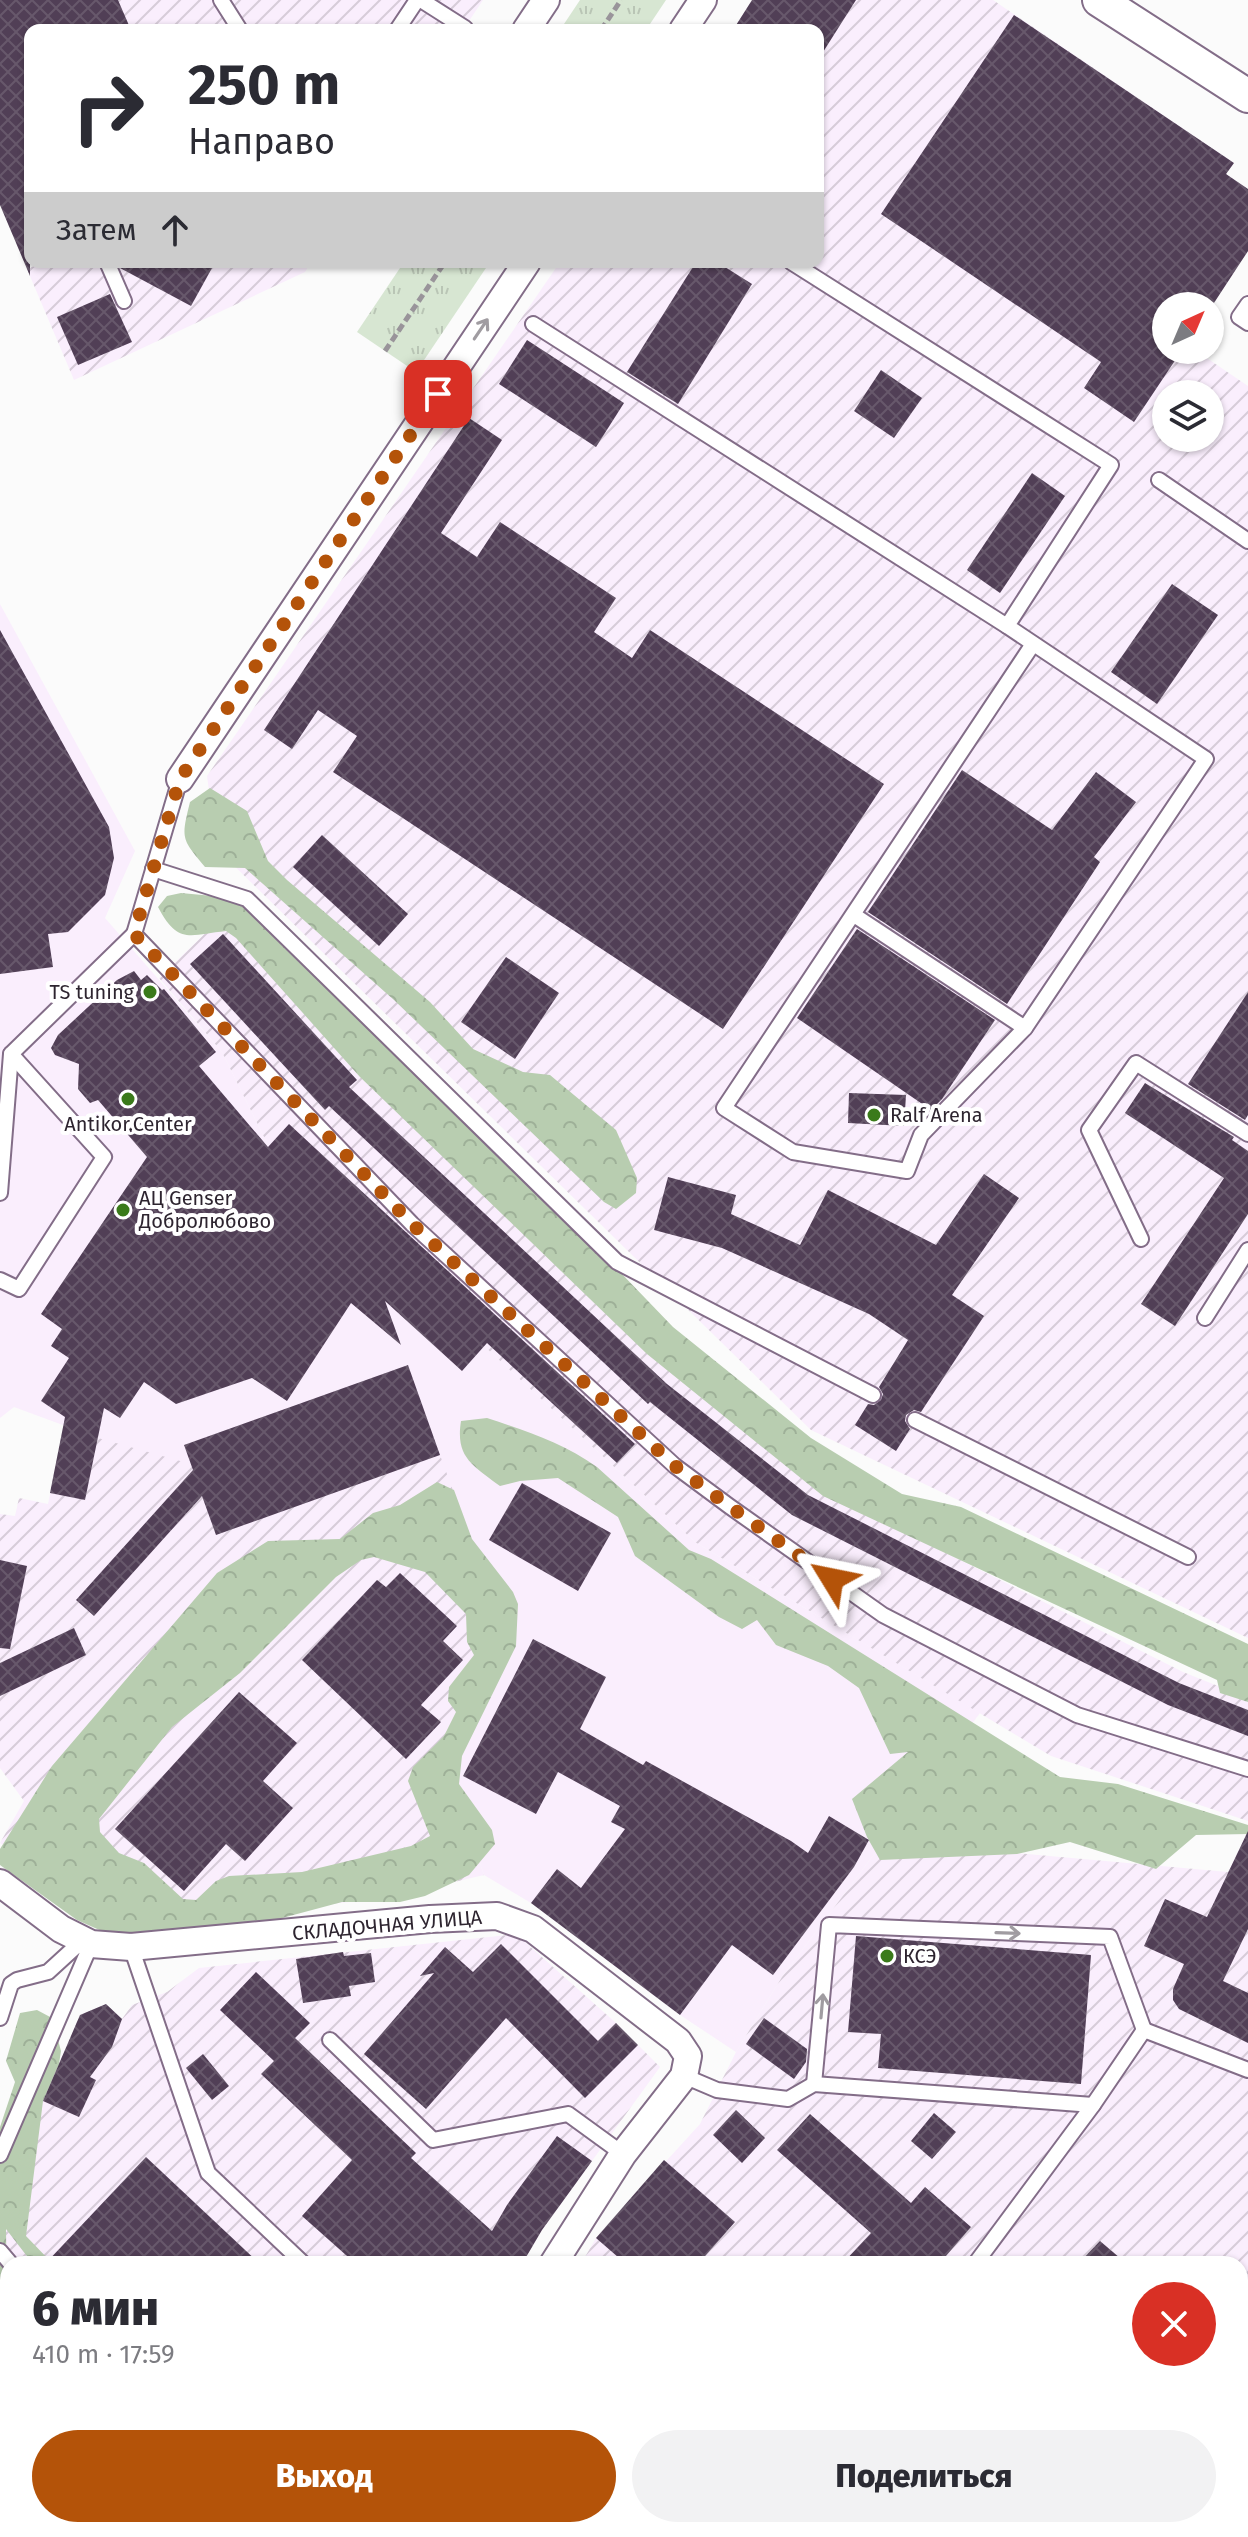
<!DOCTYPE html>
<html lang="ru">
<meta charset="utf-8">
<style>
:root{--surface:#fff;--page:#f2f2f3;--text:#2b2b33;--muted:#7c7c81;--accent:#b45309}
body{margin:0;font-family:"Fira Sans",sans-serif;background:var(--page);color:var(--text);height:100vh;display:flex;flex-direction:column;font-size:30px;white-space:nowrap}
*{box-sizing:border-box;margin:0}
p{font-size:26px;color:var(--muted)}
.icon{flex:none;width:44px;height:44px;fill:none;stroke:currentColor;stroke-width:2;stroke-linecap:round;stroke-linejoin:round}
.map{position:relative;flex:1;overflow:hidden}
.side{position:absolute;left:0px;top:2256px;width:1248px;height:282px;display:flex;flex-direction:column;background:var(--surface);border-radius:24px 24px 0 0;box-shadow:0 2px 6px #0004}
.side>*{flex:none}
.top-card{position:absolute;left:24px;top:24px;width:800px;height:244px;border-radius:16px;box-shadow:0 2px 6px #0004;background:#fff;color:var(--text);overflow:hidden}
.needle{width:52px;rotate:44deg}
.fabs{position:absolute;left:1152px;top:292px;display:grid;gap:16px}
.fabs a{display:grid;place-items:center;width:72px;height:72px;border-radius:50%;background:var(--surface);box-shadow:0 2px 6px #0004;font-size:40px}
.pin{position:absolute;display:grid;place-items:center;width:68px;height:68px;color:#fff;margin:-34px;border-radius:16px;box-shadow:0 4px 12px #0006}
.me{position:absolute;width:88px;margin:-44px;rotate:305deg;stroke-linejoin:round;filter:drop-shadow(0 0 6px #0008)}
.turn{display:flex;align-items:center;gap:28px;height:168px;padding:0 32px;font-size:36px}
.turn .icon{width:104px;height:104px;stroke-width:2.5}
.turn b{display:block;font-size:56px;line-height:68px}
.then{display:flex;align-items:center;height:76px;padding:0 32px;background:#0003;gap:16px;font-size:30px}
.round{display:grid;place-items:center;flex:none;width:84px;height:84px;border-radius:42px;background:var(--page)}
.overview{display:flex;align-items:center;justify-content:space-between;height:136px;padding:0 32px}
h1{font-size:48px;font-weight:800;line-height:60px}
.cta{display:flex;gap:16px;margin-top:auto;padding:16px 32px}
.cta a{flex:1;height:92px;border-radius:48px;background:var(--accent);color:#fff;font-size:32px;font-weight:800;line-height:92px;text-align:center}
.cta a+a{background:var(--page);color:var(--text)}
.map>svg:first-child{display:block}
.built{fill:#faeefd}
.industrial{fill:url(#industrial-furrows);fill-rule:evenodd}
.grass{fill:url(#grass-tufts)}
.forest{fill:url(#forest-crowns);fill-rule:evenodd}
.building{fill:url(#building-cross-hatch)}
.lines{fill:none;stroke-linecap:round;stroke-linejoin:round}
.service-casing{stroke:#836d88;stroke-width:18}
.minor-casing{stroke:#836d88;stroke-width:30}
.tertiary-casing{stroke:#836d88;stroke-width:36}
.path{stroke:#99949a;stroke-width:5;stroke-dasharray:8 4;stroke-linecap:butt}
.service{stroke:#fff;stroke-width:14}
.minor{stroke:#fff;stroke-width:26}
.tertiary{stroke:#fff;stroke-width:32}
.oneway{stroke:#a09ca1}
.route{stroke:#b45309;stroke-width:14;stroke-dasharray:0 25.2}
.poi-dot{fill:#3a7a1a;stroke:#fff;stroke-width:3}
.labels{text-anchor:middle;stroke-width:8;stroke-linejoin:round;paint-order:stroke}
.poi-label{font-size:20px;fill:#2d242f;stroke:#fff;text-anchor:start}
.street-label{font-size:20px;fill:#2d242f;stroke:#fff}
</style>
<div class="map">
<svg width="1248" height="2537" viewBox="0 0 1248 2537">
<defs>
<pattern id="industrial-furrows" width="10" height="10" patternUnits="userSpaceOnUse" patternTransform="scale(2)"><rect width="10" height="10" fill="#faeefd"/><path d="M-1 1l2-2M0 10L10 0M9 11l2-2" fill="none" stroke="#d7ccd9"/></pattern>
<pattern id="grass-tufts" width="24" height="20" patternUnits="userSpaceOnUse" patternTransform="scale(2)"><rect width="24" height="20" fill="#d7e6d2"/><path d="M3 7l-1-3M5 7V3M7 7l1-3M15 17l-1-3M17 17v-4M19 17l1-3" fill="none" stroke="#b9c5b5"/></pattern>
<pattern id="forest-crowns" width="20" height="18" patternUnits="userSpaceOnUse" patternTransform="scale(2)"><rect width="20" height="18" fill="#b8cdb0"/><path d="M2 6a3 3 0 1 1 6 0M12 15a3 3 0 1 1 6 0" fill="none" stroke="#9eb098"/></pattern>
<pattern id="building-cross-hatch" width="8" height="8" patternUnits="userSpaceOnUse" patternTransform="scale(2)"><rect width="8" height="8" fill="#513f56"/><path d="M0 0l8 8M0 8l8-8" fill="none" stroke="#67586b"/></pattern>
</defs>
<rect width="100%" height="100%" fill="#fbfbfb"/>
<!-- built -->
<path class="built" d="M 0,604 L 135,851 L 105,918 L 222,1052 L 268,1145 L 695,1542 L 980,1713 L 782,1977 L 736,2052 L 680,2015 L 531,1903 L 484,1875 L 449,1772 L 216,1535 L 98,1438 L 14,1407 L 0,1418 Z"/>
<!-- industrial -->
<g class="industrial">
<path d="M 96,0 L 483,0 L 463,30 L 109,30 Z"/>
<path d="M 752,0 L 993,0 L 1234,163 L 1226,174 L 1248,189 L 1248,251 L 1210,308 L 1210,306 L 1166,306 L 1166,350 L 1195,350 L 1248,386 L 1248,1638 L 811,1430 L 217,849 L 207,776 L 560,262 L 818,262 L 818,30 L 733,30 ZM 1166,394 L 1210,394 L 1210,438 L 1166,438 Z"/>
<path d="M 44,262 L 311,262 L 305,272 L 74,380 L 27,269 Z"/>
<path d="M 221,918 L 815,1487 L 1183,1672 L 1248,1698 L 1248,1821 L 1051,1756 L 695,1542 L 268,1145 L 222,1052 L 159,978 Z"/>
<path d="M 63,1431 L 98,1438 L 191,1464 L 216,1534 L 440,1455 L 500,1618 L 449,1772 L 484,1875 L 450,1883 L 424,1895 L 128,1923 L 0,1843 L 24,1801 L 0,1768 L 0,1514 L 15,1516 L 19,1498 L 48,1504 Z"/>
<path d="M 1248,1831 L 1248,2537 L 1212,2537 L 1208,2534 L 1205,2537 L 1161,2537 L 1153,2530 L 1240,2530 L 1240,2264 L 581,2264 L 596,2238 L 700,2124 L 736,2052 L 782,1977 L 884,1841 L 1228,1872 Z"/>
<path d="M 516,1934 L 616,2023 L 660,2067 L 542,2230 L 522,2264 L 8,2264 L 8,2530 L 356,2530 L 351,2537 L 0,2537 L 0,2230 L 43,2101 L 80,2015 L 106,2004 L 122,2019 L 132,2005 L 167,1992 L 199,1968 Z"/>
<path d="M 427,2530 L 937,2530 L 944,2537 L 423,2537 Z"/>
</g>
<!-- grass -->
<g class="grass">
<path d="M 580,0 L 666,0 L 646,30 L 560,30 Z"/>
<path d="M 404,262 L 490,262 L 416,372 L 357,332 Z"/>
</g>
<!-- forest -->
<g class="forest">
<path d="M 210,788 L 247,811 L 268,861 L 287,880 L 430,1002 L 473,1049 L 523,1072 L 550,1075 L 616,1130 L 637,1178 L 636,1193 L 616,1209 L 604,1202 L 394,1000 L 245,868 L 205,867 C 181,838 181,839 190,802 Z"/>
<path d="M 181,893 L 234,898 L 255,913 L 541,1190 L 673,1327 L 811,1438 L 902,1494 L 961,1507 L 1248,1644 L 1248,1702 L 1220,1693 L 1217,1680 L 823,1496 L 647,1354 L 360,1077 L 236,938 L 226,931 C 189,935 178,945 158,907 L 167,896 Z"/>
<path d="M 487,1418 C 526,1431 563,1443 597,1467 L 689,1550 L 711,1559 L 1060,1777 L 1118,1784 L 1248,1825 L 1248,1834 L 1196,1835 L 1156,1869 L 1070,1842 L 1017,1854 L 880,1860 L 867,1837 L 852,1799 L 908,1752 L 890,1754 L 859,1688 L 828,1666 L 776,1645 L 757,1620 L 742,1629 L 719,1617 L 635,1556 L 618,1517 L 558,1478 L 520,1481 L 500,1486 C 474,1466 455,1458 461,1421 Z"/>
<path d="M 437,1482 L 454,1490 L 472,1539 L 513,1592 L 518,1604 L 516,1646 L 462,1756 L 459,1784 L 492,1830 L 495,1844 L 469,1875 L 425,1896 L 400,1902 L 342,1902 L 256,1925 L 131,1936 L 104,1932 L 77,1920 L 0,1865 L 0,1849 L 52,1766 L 217,1573 L 268,1541 L 340,1539 L 373,1513 L 400,1505 ZM 374,1557 L 425,1572 L 466,1614 L 467,1642 L 474,1655 L 449,1687 L 448,1701 L 456,1712 L 444,1736 L 413,1767 L 408,1781 L 430,1836 L 411,1846 L 302,1872 L 229,1876 L 216,1881 L 196,1900 L 183,1899 L 144,1863 L 119,1853 L 100,1832 L 99,1819 L 172,1727 L 240,1673 L 336,1577 L 361,1560 Z"/>
<path d="M 37,2010 L 52,2018 L 61,2051 L 59,2064 L 43,2101 L 26,2236 L 53,2264 L 33,2264 L 6,2229 L 8,2383 L 0,2389 L 0,2127 L 15,2082 L 6,2061 L 20,2013 Z"/>
</g>
<!-- building -->
<g class="building">
<path d="M 0,0 L 118,0 L 131,30 L 30,30 L 30,276 L 0,205 Z"/>
<path d="M 752,0 L 856,0 L 818,60 L 818,30 L 733,30 Z"/>
<path d="M 1014,15 L 1234,163 L 1226,174 L 1248,189 L 1248,251 L 1212,306 L 1166,306 L 1166,350 L 1182,350 L 1134,422 L 1084,388 L 1101,362 L 881,214 Z"/>
<path d="M 118,262 L 201,262 L 212,268 L 191,306 L 120,268 Z"/>
<path d="M 696,262 L 717,262 L 752,284 L 678,404 L 627,372 Z"/>
<path d="M 110,294 L 132,342 L 78,365 L 57,317 Z"/>
<path d="M 527,340 L 624,403 L 596,447 L 499,384 Z"/>
<path d="M 881,370 L 922,398 L 894,438 L 854,411 Z"/>
<path d="M 469,418 L 502,440 L 441,533 L 477,557 L 500,522 L 616,598 L 594,632 L 632,658 L 650,630 L 884,784 L 723,1029 L 333,772 L 357,736 L 318,710 L 292,749 L 264,730 Z"/>
<path d="M 1032,473 L 1065,496 L 1000,593 L 967,570 Z"/>
<path d="M 1172,584 L 1218,615 L 1157,704 L 1111,672 Z"/>
<path d="M 0,630 L 109,827 L 114,858 L 105,895 L 68,932 L 48,934 L 53,967 L 0,974 Z"/>
<path d="M 962,770 L 1052,830 L 1096,772 L 1136,802 L 1094,857 L 1100,862 L 1007,1004 L 868,912 Z"/>
<path d="M 322,835 L 408,914 L 379,946 L 293,867 Z"/>
<path d="M 857,929 L 995,1020 L 942,1099 L 931,1110 L 797,1018 Z"/>
<path d="M 223,934 L 357,1080 L 349,1087 L 667,1384 L 808,1495 L 1179,1683 L 1248,1710 L 1248,1736 L 1168,1705 L 792,1515 L 650,1402 L 648,1404 L 329,1106 L 325,1110 L 190,964 Z"/>
<path d="M 506,957 L 559,993 L 515,1059 L 461,1022 Z"/>
<path d="M 134,971 L 141,980 L 147,975 L 162,990 L 164,989 L 216,1052 L 199,1066 L 268,1147 L 289,1124 L 635,1444 L 617,1463 L 487,1343 L 462,1371 L 385,1301 L 401,1345 L 351,1303 L 287,1401 L 252,1378 L 176,1404 L 144,1382 L 120,1418 L 104,1408 L 85,1500 L 50,1493 L 65,1417 L 41,1401 L 69,1358 L 51,1346 L 62,1329 L 41,1314 L 147,1157 L 98,1100 L 90,1103 L 78,1089 L 79,1064 L 55,1055 L 51,1048 L 58,1035 L 117,980 Z"/>
<path d="M 1248,992 L 1248,1115 L 1245,1120 L 1188,1084 Z"/>
<path d="M 1145,1083 L 1234,1137 L 1232,1140 L 1248,1151 L 1248,1214 L 1175,1326 L 1141,1304 L 1224,1178 L 1125,1113 Z"/>
<path d="M 849,1093 L 906,1095 L 904,1126 L 848,1123 Z"/>
<path d="M 984,1174 L 1019,1198 L 952,1295 L 984,1316 L 921,1412 L 914,1410 L 906,1415 L 905,1421 L 910,1429 L 896,1451 L 855,1425 L 868,1404 L 874,1405 L 881,1400 L 883,1394 L 879,1387 L 908,1340 L 869,1314 L 722,1248 L 654,1230 L 668,1177 L 736,1195 L 731,1214 L 800,1245 L 828,1190 L 936,1245 Z"/>
<path d="M 408,1365 L 440,1455 L 216,1535 L 202,1496 L 94,1616 L 76,1600 L 193,1470 L 184,1445 Z"/>
<path d="M 522,1483 L 611,1533 L 578,1591 L 489,1540 Z"/>
<path d="M 0,1560 L 27,1566 L 10,1649 L 0,1648 Z"/>
<path d="M 400,1573 L 457,1626 L 443,1641 L 463,1660 L 421,1705 L 441,1722 L 406,1759 L 302,1660 L 377,1580 L 386,1587 Z"/>
<path d="M 74,1628 L 86,1655 L 0,1696 L 0,1663 Z"/>
<path d="M 533,1639 L 606,1677 L 580,1729 L 643,1765 L 646,1761 L 791,1841 L 808,1853 L 829,1816 L 869,1840 L 854,1867 L 773,1975 L 732,1945 L 680,2015 L 531,1903 L 557,1869 L 581,1888 L 625,1829 L 611,1822 L 620,1806 L 558,1772 L 536,1814 L 463,1776 Z"/>
<path d="M 239,1692 L 297,1743 L 263,1781 L 293,1808 L 245,1861 L 226,1844 L 184,1891 L 115,1829 Z"/>
<path d="M 1248,1831 L 1248,1929 L 1223,1981 L 1248,1993 L 1248,2043 L 1179,2009 L 1173,2000 L 1173,1989 L 1184,1964 L 1144,1946 L 1165,1899 L 1207,1917 Z"/>
<path d="M 856,1936 L 1091,1955 L 1081,2084 L 878,2068 L 881,2034 L 848,2032 Z"/>
<path d="M 501,1944 L 598,2041 L 616,2023 L 638,2045 L 585,2098 L 506,2018 L 426,2109 L 364,2054 L 434,1973 L 420,1976 L 445,1947 L 473,1972 Z"/>
<path d="M 343,1952 L 344,1956 L 371,1953 L 375,1982 L 349,1986 L 351,1996 L 303,2003 L 296,1959 Z"/>
<path d="M 256,1972 L 310,2023 L 295,2038 L 416,2153 L 411,2158 L 492,2231 L 507,2205 L 557,2136 L 592,2161 L 542,2230 L 522,2264 L 356,2264 L 302,2216 L 352,2160 L 261,2074 L 274,2061 L 220,2010 Z"/>
<path d="M 106,2004 L 122,2019 L 112,2047 L 90,2077 L 96,2080 L 79,2117 L 43,2101 L 80,2015 Z"/>
<path d="M 764,2018 L 807,2049 L 806,2062 L 794,2079 L 746,2044 Z"/>
<path d="M 203,2054 L 229,2086 L 212,2100 L 186,2068 Z"/>
<path d="M 736,2110 L 765,2138 L 742,2163 L 713,2135 Z"/>
<path d="M 934,2113 L 956,2132 L 932,2159 L 911,2141 Z"/>
<path d="M 810,2114 L 911,2203 L 925,2187 L 971,2227 L 939,2264 L 842,2264 L 871,2233 L 777,2150 Z"/>
<path d="M 146,2157 L 260,2264 L 45,2264 Z"/>
<path d="M 664,2160 L 735,2222 L 698,2264 L 626,2264 L 596,2238 Z"/>
<path d="M 1100,2241 L 1127,2264 L 1078,2264 Z"/>
</g>
<g class="lines">
<defs>
<g id="service">
<path d="M 221,0 L 240,30"/>
<path d="M 421,0 L 465,28"/>
<path d="M 397,30 L 417,0"/>
<path d="M 107,262 L 124,301"/>
<path d="M 1248,304 L 1239,317 L 1248,323"/>
<path d="M 533,324 L 1007,626 L 1111,465 L 791,262"/>
<path d="M 1159,480 L 1248,541"/>
<path d="M 180,779 L 134,934 L 412,1224 L 675,1466 L 729,1506 L 883,1615 L 1077,1715 L 1248,1769"/>
<path d="M 153,869 L 247,899 L 617,1262 L 873,1395"/>
<path d="M 854,915 L 1025,1028 L 1206,759 L 1007,626"/>
<path d="M 1025,1028 L 921,1135 L 907,1171 L 793,1152 L 724,1108 L 1033,644"/>
<path d="M 0,1193 L 11,1054 L 134,934"/>
<path d="M 1141,1239 L 1089,1130 L 1136,1063 L 1248,1134"/>
<path d="M 0,1280 L 19,1289 L 104,1157 L 11,1054"/>
<path d="M 1205,1318 L 1248,1250"/>
<path d="M 915,1420 L 1188,1557"/>
<path d="M 131,1947 L 208,2173 L 304,2264"/>
<path d="M 0,2018 L 11,1984 L 17,1980 L 48,1972 L 83,1940"/>
<path d="M 330,2040 L 433,2140 L 568,2114 L 623,2154"/>
<path d="M 684,2076 L 717,2090 L 788,2099 L 814,2084 L 1093,2105"/>
<path d="M 814,2084 L 829,1925 L 1110,1937 L 1144,2030"/>
<path d="M 0,2155 L 91,1944"/>
<path d="M 0,2251 L 11,2264"/>
<path d="M 975,2264 L 1093,2105 L 1144,2030 L 1248,2070"/>
<path d="M 188,2530 L 192,2537"/>
<path d="M 456,2537 L 465,2530"/>
<path d="M 800,2537 L 808,2530"/>
</g>
<g id="minor">
<path d="M 526,30 L 546,0"/>
<path d="M 683,30 L 703,0"/>
<path d="M 180,779 L 527,262"/>
<path d="M 0,1883 L 61,1929 L 91,1944 L 131,1947 L 430,1919 L 497,1916 L 533,1929 L 678,2041 L 688,2056 L 684,2076 L 623,2154 L 553,2264"/>
<path d="M 379,2537 L 384,2530"/>
</g>
<path id="tertiary" d="M 1099,0 L 1248,96"/>
</defs>
<!-- service casing -->
<use href="#service" class="service-casing"/>
<!-- minor casing -->
<use href="#minor" class="minor-casing"/>
<!-- tertiary casing -->
<use href="#tertiary" class="tertiary-casing"/>
<!-- path -->
<g class="path">
<path d="M 601,30 L 621,0"/>
<path d="M 385,351 L 445,262"/>
</g>
<!-- service -->
<use href="#service" class="service"/>
<!-- minor -->
<use href="#minor" class="minor"/>
<!-- tertiary -->
<use href="#tertiary" class="tertiary"/>
</g>
<!-- one-way arrows -->
<defs><path id="oneway-shaft" d="M-6 0H5M1.5-3L5.5 0L1.5 3" fill="none" stroke-width="1.6" stroke-linecap="round" stroke-linejoin="round" transform="scale(2)"/></defs>
<g class="oneway">
<use href="#oneway-shaft" transform="translate(481 329) rotate(-56)"/>
<use href="#oneway-shaft" transform="translate(1008 1933) rotate(2)"/>
<use href="#oneway-shaft" transform="translate(822 2006) rotate(-85)"/>
</g>
<g class="lines">
<!-- route -->
<path class="route" d="M 438,394 L 180,779 L 134,934 L 412,1224 L 675,1466 L 729,1506 L 832,1579"/>
</g>
<!-- markers -->
<g class="poi-dot">
<circle cx="150" cy="992" r="8"/>
<circle cx="128" cy="1099" r="8"/>
<circle cx="874" cy="1115" r="8"/>
<circle cx="123" cy="1210" r="8"/>
<circle cx="887" cy="1956" r="8"/>
</g>
<g class="labels">
<!-- poi labels -->
<g class="poi-label">
<text x="134" y="999" text-anchor="end">TS tuning</text>
<text x="890" y="1122">Ralf Arena</text>
<text x="128" y="1131" text-anchor="middle">Antikor.Center</text>
<text x="139" y="1205">АЦ Genser<tspan x="139" dy="23">Добролюбово</tspan></text>
<text x="903" y="1963">КСЭ</text>
</g>
<!-- street labels -->
<g class="street-label">
<text transform="translate(387 1925) rotate(-5)" y="7">СКЛАДОЧНАЯ УЛИЦА</text>
</g>
</g>
</svg>
<div class="fabs">
<a><svg class="needle" viewBox="-14 -14 28 28"><path d="M0-13l5 13h-10z" fill="#e53935"/><path d="M0 13l5-13h-10z" fill="#7c7c81"/></svg></a>
<a><svg class="icon" aria-label="layers" viewBox="0 0 24 24"><path d="M12 4l9 5-9 5-9-5zM3 14l9 5 9-5"/></svg></a>
</div>
<div class="pin" style="left:438px;top:394px;background:#d93025"><svg class="icon" aria-label="arrive" viewBox="0 0 24 24"><path d="M6 21V4h12l-3 4 3 4H6"/></svg></div>
<svg class="me" style="left:832px;top:1579px" viewBox="-20 -20 40 40"><path d="M0-17L14 15 0 8-14 15z" fill="#b45309" stroke="#fff" stroke-width="4"/></svg>
<div class="top-card">
<div class="turn"><svg class="icon" aria-label="right" viewBox="0 0 24 24"><path d="M7 20v-9h11M14 6l5 5-5 5"/></svg><div><b>250 m</b>Направо</div></div>
<div class="then">Затем<svg class="icon" aria-label="ahead" viewBox="0 0 24 24"><path d="M12 20V5M6 11l6-6 6 6"/></svg></div>
</div>
<section class="side">
<div class="overview"><div><h1>6 мин</h1><p>410 m · 17:59</p></div><a class="round" style="background:#d93025;color:#fff"><svg class="icon" aria-label="close" viewBox="0 0 24 24"><path d="M6 6l12 12M18 6L6 18"/></svg></a></div>
<div class="cta"><a>Выход</a><a>Поделиться</a></div>
</section>
</div>
